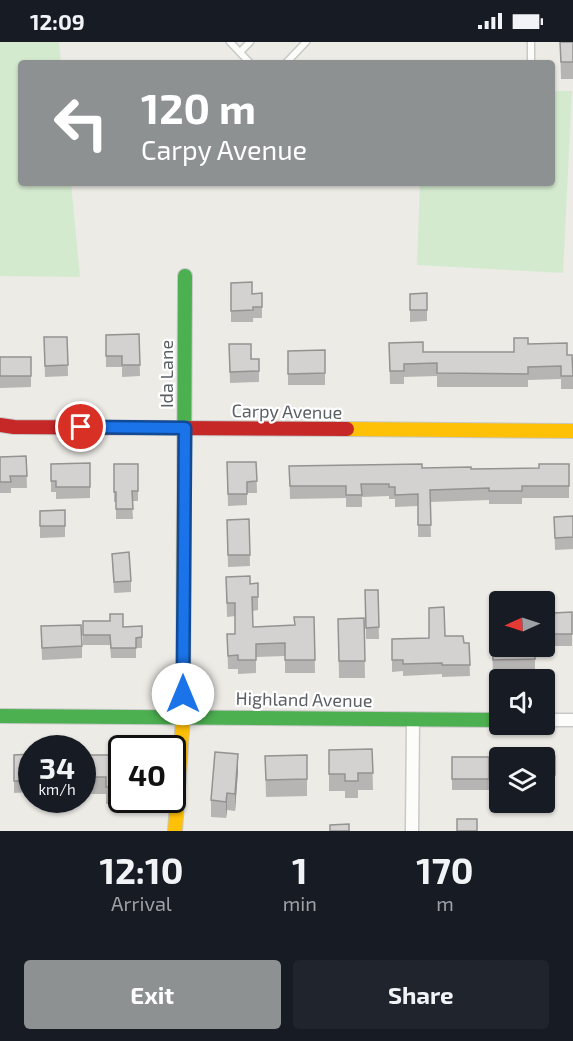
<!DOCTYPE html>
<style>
:root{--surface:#171b24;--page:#20242c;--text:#f1f3f6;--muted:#9ea1a6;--accent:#8e9192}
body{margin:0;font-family:"Exo 2",sans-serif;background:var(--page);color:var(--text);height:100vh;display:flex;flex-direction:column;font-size:22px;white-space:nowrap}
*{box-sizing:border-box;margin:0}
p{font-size:20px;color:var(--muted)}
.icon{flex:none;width:33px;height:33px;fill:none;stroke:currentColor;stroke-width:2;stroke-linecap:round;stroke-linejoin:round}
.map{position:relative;height:789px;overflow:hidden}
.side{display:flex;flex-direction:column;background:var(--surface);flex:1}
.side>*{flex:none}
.hud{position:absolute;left:18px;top:18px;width:537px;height:126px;border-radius:6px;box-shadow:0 2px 4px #0004;background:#8e9192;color:#fff;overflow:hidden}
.needle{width:39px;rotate:267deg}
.buttons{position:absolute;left:489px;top:549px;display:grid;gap:12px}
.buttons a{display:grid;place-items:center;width:66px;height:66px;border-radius:6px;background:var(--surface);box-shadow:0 2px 4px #0004;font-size:30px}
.speed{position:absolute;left:18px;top:693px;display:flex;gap:12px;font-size:30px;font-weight:700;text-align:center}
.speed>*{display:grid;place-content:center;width:78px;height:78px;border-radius:50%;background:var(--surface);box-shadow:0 2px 4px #0004;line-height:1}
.speed small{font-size:15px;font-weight:400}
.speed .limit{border:3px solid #111;border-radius:9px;background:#fff;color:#111}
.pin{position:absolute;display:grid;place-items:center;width:51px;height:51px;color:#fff;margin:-26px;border:3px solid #fff;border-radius:50%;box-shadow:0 2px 6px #0007}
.me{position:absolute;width:66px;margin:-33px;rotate:0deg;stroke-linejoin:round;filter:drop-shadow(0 0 4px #0008)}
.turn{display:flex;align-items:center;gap:21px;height:126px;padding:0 24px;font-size:27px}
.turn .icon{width:78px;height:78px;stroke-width:2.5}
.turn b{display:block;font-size:42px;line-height:51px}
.eta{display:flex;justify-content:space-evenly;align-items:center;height:102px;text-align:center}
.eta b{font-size:36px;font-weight:700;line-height:42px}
.action{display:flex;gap:12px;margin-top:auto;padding:12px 24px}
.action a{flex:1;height:69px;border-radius:6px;background:var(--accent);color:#fff;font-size:24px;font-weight:700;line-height:69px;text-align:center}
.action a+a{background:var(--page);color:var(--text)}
.status{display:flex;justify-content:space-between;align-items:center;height:42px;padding:0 30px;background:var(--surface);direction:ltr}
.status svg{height:16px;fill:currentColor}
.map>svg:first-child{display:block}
.green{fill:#d4eacf}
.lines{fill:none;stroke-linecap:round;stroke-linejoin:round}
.lane-casing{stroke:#c9c9c8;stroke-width:9}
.street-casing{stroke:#c9c9c8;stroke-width:15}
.fast-casing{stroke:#c7c8c7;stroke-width:16}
.slow-casing{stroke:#c7c8c7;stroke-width:16}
.jam-casing{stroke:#c7c8c7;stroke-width:16}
.lane{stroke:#fcfcfb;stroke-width:6}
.street{stroke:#fcfcfb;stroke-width:12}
.fast{stroke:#4caf50;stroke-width:14}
.slow{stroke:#ffc107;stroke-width:14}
.jam{stroke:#c62828;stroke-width:14}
.wall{fill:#b6b5b3}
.shaded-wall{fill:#949392}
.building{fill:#d4d2d0;stroke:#949392;stroke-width:1.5}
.route-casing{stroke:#114b97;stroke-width:15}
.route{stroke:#1a73e8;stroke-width:10}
.labels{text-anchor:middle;stroke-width:4.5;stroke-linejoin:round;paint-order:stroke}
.street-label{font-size:18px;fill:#5b6065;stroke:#fff}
</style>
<div class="status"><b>12:09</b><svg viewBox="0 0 49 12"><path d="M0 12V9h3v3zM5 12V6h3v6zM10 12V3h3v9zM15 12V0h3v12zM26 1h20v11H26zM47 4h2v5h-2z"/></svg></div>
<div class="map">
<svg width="573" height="789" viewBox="0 0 573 789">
<rect width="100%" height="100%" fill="#ecebe6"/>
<!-- green -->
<g class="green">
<path d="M 0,0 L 59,0 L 61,21 L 21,21 L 21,141 L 71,141 L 80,235 L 0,234 Z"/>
<path d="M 552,49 L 572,49 L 563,231 L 417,223 L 420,141 L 552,141 Z"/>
</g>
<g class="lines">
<defs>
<g id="lane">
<path d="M 230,0 L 250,21"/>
<path d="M 531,0 L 531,21"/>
<path d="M 240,10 L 250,0"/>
<path d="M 286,21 L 306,0"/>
</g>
<g id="street">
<path d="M 544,678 L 573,678"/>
<path d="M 412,789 L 413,677"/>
</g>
<g id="fast">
<path d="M 184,452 L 185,234"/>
<path d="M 0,674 L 500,678"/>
</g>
<g id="slow">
<path d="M 347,387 L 573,389"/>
<path d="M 175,789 L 183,675 L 184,452"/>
</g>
<path id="jam" d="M 0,383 L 14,385 L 347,387"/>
</defs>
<!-- lane casing -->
<use href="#lane" class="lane-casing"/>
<!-- street casing -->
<use href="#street" class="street-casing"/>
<!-- fast casing -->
<use href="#fast" class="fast-casing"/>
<!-- slow casing -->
<use href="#slow" class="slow-casing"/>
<!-- jam casing -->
<use href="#jam" class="jam-casing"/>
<!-- lane -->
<use href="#lane" class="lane"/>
<!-- street -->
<use href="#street" class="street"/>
<!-- fast -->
<use href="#fast" class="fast"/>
<!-- slow -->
<use href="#slow" class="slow"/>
<!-- jam -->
<use href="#jam" class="jam"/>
</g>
<!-- wall -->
<g class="wall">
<path d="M 560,0 L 573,0 L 573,37 L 561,37 Z"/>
<path d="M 231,241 L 252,252 L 262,265 L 262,276 L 253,276 L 253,280 L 231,280 Z"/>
<path d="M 427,251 L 427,279 L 410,280 L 410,252 Z"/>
<path d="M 139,292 L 140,334 L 122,335 L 122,325 L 106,325 L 106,293 Z"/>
<path d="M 44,295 L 67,295 L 68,334 L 45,335 Z"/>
<path d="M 389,301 L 423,310 L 514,310 L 528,302 L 567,313 L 573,334 L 573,347 L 561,347 L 561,337 L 528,338 L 528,345 L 437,345 L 437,334 L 404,335 L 404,342 L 390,342 Z"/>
<path d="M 229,302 L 251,317 L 259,317 L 259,340 L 230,341 Z"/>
<path d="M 325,308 L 325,343 L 288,343 L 288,309 Z"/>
<path d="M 0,315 L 31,315 L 31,345 L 0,346 Z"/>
<path d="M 26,414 L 27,446 L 11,446 L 11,451 L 0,451 L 0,415 Z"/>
<path d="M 227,420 L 256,420 L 257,451 L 247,451 L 247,463 L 228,464 Z"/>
<path d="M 51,422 L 90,445 L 90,456 L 56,457 L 56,450 L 51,450 Z"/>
<path d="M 114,422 L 138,422 L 138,459 L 132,459 L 133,477 L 116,477 L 116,460 L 114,460 Z"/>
<path d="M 569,422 L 569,456 L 522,456 L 522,462 L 489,462 L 489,458 L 430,460 L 431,495 L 418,495 L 418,464 L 395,465 L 395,457 L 389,457 L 389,454 L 362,455 L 362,465 L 346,465 L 346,456 L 290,457 L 289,424 L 471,427 L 539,426 Z"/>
<path d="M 65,468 L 65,495 L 40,496 L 40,469 Z"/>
<path d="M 573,474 L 573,507 L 555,508 L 554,475 Z"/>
<path d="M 249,477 L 250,524 L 228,525 L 227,478 Z"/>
<path d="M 112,512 L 131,539 L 131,550 L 114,551 Z"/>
<path d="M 226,535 L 250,542 L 258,541 L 258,568 L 253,569 L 253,585 L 294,583 L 314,575 L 315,631 L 285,631 L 285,614 L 256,615 L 256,631 L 238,632 L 238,627 L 228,627 L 227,592 L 235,592 L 235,574 L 227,575 Z"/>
<path d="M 365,548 L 378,548 L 379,597 L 366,597 Z"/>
<path d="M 572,570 L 572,604 L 553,604 L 553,571 Z"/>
<path d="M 364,576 L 365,636 L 339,636 L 338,577 Z"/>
<path d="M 83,579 L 123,585 L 142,584 L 142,606 L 136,606 L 136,616 L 111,616 L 110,603 L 83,603 Z"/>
<path d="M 41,584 L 82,604 L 82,616 L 42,618 Z"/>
<path d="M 445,594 L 464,601 L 469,601 L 470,634 L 442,635 L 442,632 L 403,634 L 403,629 L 392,630 L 392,597 L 429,596 Z"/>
<path d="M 492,599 L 535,604 L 535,634 L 493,635 Z"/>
<path d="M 372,707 L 373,748 L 358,748 L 358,756 L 345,756 L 345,749 L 329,749 L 329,708 Z"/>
<path d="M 32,712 L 32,750 L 14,751 L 14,713 Z"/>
<path d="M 87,713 L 122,713 L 122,758 L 125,758 L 125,761 L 106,762 L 106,752 L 88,752 Z"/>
<path d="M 265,714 L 307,737 L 307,754 L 266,755 Z"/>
<path d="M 555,714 L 555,745 L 544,745 L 544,716 Z"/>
<rect x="452" y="715" width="37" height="33"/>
<path d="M 238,729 L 235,769 L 227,768 L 226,776 L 211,775 L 211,758 Z"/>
</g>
<!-- shaded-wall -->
<g class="shaded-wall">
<path d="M 238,712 L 238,729 L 235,769 L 235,752 Z"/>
<path d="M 227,751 L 227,768 L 226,776 L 226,760 Z"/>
</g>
<!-- building -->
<g class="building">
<path d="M 560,0 L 573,0 L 573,20 L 561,20 Z"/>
<path d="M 252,240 L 252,252 L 262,251 L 262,265 L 253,265 L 253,268 L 231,269 L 231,241 Z"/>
<path d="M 427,251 L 427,268 L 410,268 L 410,252 Z"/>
<path d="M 139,292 L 140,323 L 122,323 L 122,314 L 106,314 L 106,293 Z"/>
<path d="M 44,295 L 67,295 L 68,323 L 45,324 Z"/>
<path d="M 514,296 L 528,296 L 528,302 L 567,301 L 567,313 L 572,313 L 573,334 L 561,334 L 561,324 L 528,325 L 528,332 L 437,331 L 437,321 L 404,322 L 404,329 L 390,329 L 389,301 L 423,300 L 423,310 L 514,310 Z"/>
<path d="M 229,302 L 251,302 L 251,317 L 259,317 L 259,329 L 230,330 Z"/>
<path d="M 325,308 L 325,331 L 288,332 L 288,309 Z"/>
<rect x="0" y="315" width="31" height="19"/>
<path d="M 26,414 L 27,434 L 10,434 L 11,440 L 0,440 L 0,415 Z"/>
<path d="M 227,420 L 256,420 L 257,439 L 247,440 L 247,452 L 228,452 Z"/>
<path d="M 90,421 L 90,445 L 56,445 L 56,439 L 51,439 L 51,422 Z"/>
<path d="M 114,422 L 138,422 L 138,449 L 132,449 L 133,467 L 116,467 L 116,450 L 114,450 Z"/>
<path d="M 422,422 L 422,426 L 471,425 L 471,427 L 539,426 L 539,422 L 569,422 L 569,444 L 522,444 L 522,449 L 489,449 L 489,446 L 430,448 L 431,483 L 418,483 L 418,452 L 395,453 L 395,445 L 389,445 L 389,442 L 361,442 L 362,453 L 346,453 L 346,444 L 290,444 L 289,424 Z"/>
<path d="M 65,468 L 65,484 L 40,484 L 40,469 Z"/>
<path d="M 573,474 L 573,495 L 555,496 L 554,475 Z"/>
<path d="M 249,477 L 250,513 L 228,513 L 227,478 Z"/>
<path d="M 129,510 L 131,539 L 114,540 L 112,512 Z"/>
<path d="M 250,534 L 250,542 L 258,541 L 258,555 L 252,555 L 253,585 L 295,583 L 294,575 L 314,575 L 315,618 L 285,618 L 285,601 L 256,602 L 256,618 L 238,618 L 238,613 L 228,614 L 227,592 L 235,592 L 235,561 L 227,561 L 226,535 Z"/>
<path d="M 365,548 L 378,548 L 379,585 L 366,586 Z"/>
<path d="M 444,565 L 445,594 L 463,594 L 464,601 L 469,601 L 470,623 L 442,623 L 442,621 L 403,622 L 403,618 L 392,618 L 392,597 L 429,596 L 429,566 Z"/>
<path d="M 572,570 L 572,592 L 553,592 L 553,571 Z"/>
<path d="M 110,572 L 123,572 L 123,585 L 142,584 L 142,595 L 136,596 L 136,606 L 111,606 L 110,593 L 83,593 L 83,579 L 110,579 Z"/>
<path d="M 364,576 L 365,619 L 339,619 L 338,577 Z"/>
<path d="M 81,583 L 82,604 L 42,606 L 41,584 Z"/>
<path d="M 492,599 L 500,599 L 500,604 L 535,604 L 535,617 L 493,618 Z"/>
<path d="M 372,707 L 373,731 L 358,731 L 358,739 L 345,739 L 345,732 L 329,732 L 329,708 Z"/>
<path d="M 215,710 L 238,712 L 235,752 L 227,751 L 226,760 L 211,758 Z"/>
<path d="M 32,712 L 32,739 L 14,739 L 14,713 Z"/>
<path d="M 87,713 L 122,713 L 122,744 L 106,745 L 106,735 L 88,735 Z"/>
<path d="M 307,713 L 307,737 L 266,738 L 265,714 Z"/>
<path d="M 555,714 L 555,733 L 544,733 L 544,716 L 515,716 L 515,715 Z"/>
<rect x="452" y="715" width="37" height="22"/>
<rect x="457" y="777" width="20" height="12"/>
<path d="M 349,782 L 349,789 L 330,789 L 330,783 Z"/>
</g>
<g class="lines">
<defs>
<path id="route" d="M 81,385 L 185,386 L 183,652"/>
</defs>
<!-- route casing -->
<use href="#route" class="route-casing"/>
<!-- route -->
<use href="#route" class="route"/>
</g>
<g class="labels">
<!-- street labels -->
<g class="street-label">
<text transform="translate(167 332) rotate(-90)" y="6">Ida Lane</text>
<text transform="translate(287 370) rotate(1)" y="6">Carpy Avenue</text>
<text transform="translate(304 658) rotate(1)" y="6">Highland Avenue</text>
</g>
</g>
</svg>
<div class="buttons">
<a><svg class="needle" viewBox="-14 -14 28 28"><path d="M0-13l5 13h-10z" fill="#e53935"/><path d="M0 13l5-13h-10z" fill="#9ea1a6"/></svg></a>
<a><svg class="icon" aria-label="sound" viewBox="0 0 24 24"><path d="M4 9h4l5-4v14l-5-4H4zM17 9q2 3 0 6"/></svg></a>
<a><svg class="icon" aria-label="layers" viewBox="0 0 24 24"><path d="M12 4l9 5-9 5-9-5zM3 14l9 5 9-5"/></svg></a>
</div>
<div class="speed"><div>34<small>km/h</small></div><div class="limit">40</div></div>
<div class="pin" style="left:81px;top:385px;background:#d93025"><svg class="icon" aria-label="arrive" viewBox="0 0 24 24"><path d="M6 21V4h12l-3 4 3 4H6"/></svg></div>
<svg class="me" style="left:183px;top:652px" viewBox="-20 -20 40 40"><circle r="19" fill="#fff"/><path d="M0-13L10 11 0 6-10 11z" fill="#1a73e8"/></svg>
<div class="hud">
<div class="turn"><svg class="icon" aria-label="left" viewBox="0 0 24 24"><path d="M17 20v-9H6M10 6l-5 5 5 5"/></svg><div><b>120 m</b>Carpy Avenue</div></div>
</div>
</div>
<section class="side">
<div class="eta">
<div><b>12:10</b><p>Arrival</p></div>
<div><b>1</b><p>min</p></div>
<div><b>170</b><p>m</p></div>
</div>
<div class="action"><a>Exit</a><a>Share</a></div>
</section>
